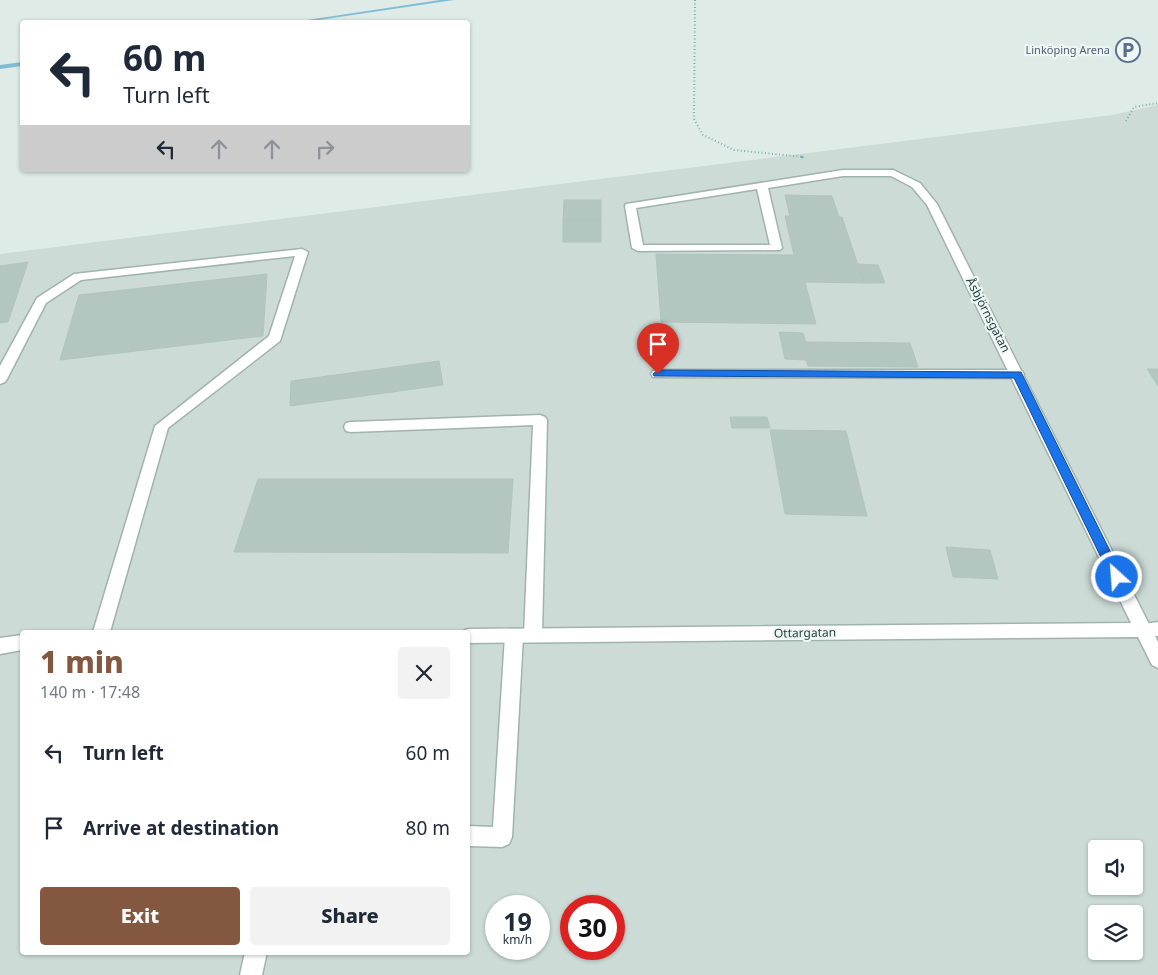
<!DOCTYPE html>
<meta charset="utf-8">
<style>
:root{--surface:#fff;--page:#f2f2f3;--text:#1f2937;--muted:#747a83;--accent:#835740}
body{margin:0;font-family:"Noto Sans",sans-serif;background:var(--page);color:var(--text);height:100vh;display:flex;flex-direction:column;font-size:19px;white-space:nowrap}
*{box-sizing:border-box;margin:0}
p{font-size:16px;color:var(--muted)}
.icon{flex:none;width:28px;height:28px;fill:none;stroke:currentColor;stroke-width:2;stroke-linecap:round;stroke-linejoin:round}
.map{position:relative;flex:1;overflow:hidden}
.sheet{position:absolute;left:20px;top:630px;width:450px;height:325px;display:flex;flex-direction:column;background:var(--surface);border-radius:5px;box-shadow:0 1px 4px #0004}
.sheet>*{flex:none}
.top-card{position:absolute;left:20px;top:20px;width:450px;height:152px;border-radius:5px;box-shadow:0 1px 4px #0004;background:#fff;color:var(--text);overflow:hidden}
.controls{position:absolute;left:1088px;top:840px;display:grid;gap:10px}
.controls a{display:grid;place-items:center;width:55px;height:55px;border-radius:5px;background:var(--surface);box-shadow:0 1px 4px #0004;font-size:25px}
.speed{position:absolute;left:485px;top:895px;display:flex;gap:10px;font-size:25px;font-weight:700;text-align:center}
.speed>*{display:grid;place-content:center;width:65px;height:65px;border-radius:50%;background:var(--surface);box-shadow:0 1px 4px #0004;line-height:1}
.speed small{font-size:12px;font-weight:400}
.speed .limit{border:8px solid #d22;background:#fff;color:#111}
.pin{position:absolute;display:grid;place-items:center;width:42px;height:42px;color:#fff;margin:-51px -21px;border-radius:50% 50% 50% 0;rotate:-45deg;box-shadow:0 0 5px #0007}
.pin .icon{rotate:45deg}
.me{position:absolute;width:55px;margin:-28px;rotate:334deg;stroke-linejoin:round;filter:drop-shadow(0 0 4px #0008)}
.turn{display:flex;align-items:center;gap:18px;height:105px;padding:0 20px;font-size:22px}
.turn .icon{width:65px;height:65px;stroke-width:2.5}
.turn b{display:block;font-size:35px;line-height:42px}
.lanes{display:flex;align-items:center;height:48px;padding:0 20px;background:#0003;justify-content:center;gap:25px;direction:ltr}
.lanes .off{opacity:.35}
.round{display:grid;place-items:center;flex:none;width:52px;height:52px;border-radius:5px;background:var(--page)}
.head{display:flex;align-items:center;justify-content:space-between;height:85px;padding:0 20px}
h1{font-size:30px;font-weight:800;line-height:38px;color:var(--accent)}
.primary-button{display:flex;gap:10px;margin-top:auto;padding:10px 20px}
.primary-button a{flex:1;height:58px;border-radius:5px;background:var(--accent);color:#fff;font-size:20px;font-weight:800;line-height:58px;text-align:center}
.primary-button a+a{background:var(--page);color:var(--text)}
ul{padding:0;list-style:none}
li{display:flex;align-items:center;gap:15px;height:75px;padding:0 20px}
li div{flex:1}
li b{display:block;font-size:19px}
li em{font-style:normal}
.map>svg:first-child{display:block}
.built{fill:#ccdbd6;fill-rule:evenodd}
.lines{fill:none;stroke-linecap:round;stroke-linejoin:round}
.stream{fill:#81bcd5;fill-rule:evenodd}
.building{fill:#b3c6c0;stroke:#b0c5bf}
.service-casing{stroke:#a1b3af;stroke-width:3}
.minor-casing{stroke:#a1b3af;stroke-width:3}
.path-far1{stroke:#7cb1a8;stroke-width:2;stroke-dasharray:1 2.5;stroke-linecap:butt}
.path{stroke:#7cb1a8;stroke-width:2.5;stroke-dasharray:2 3;stroke-linecap:butt}
.service{fill:#fff;fill-rule:evenodd}
.minor{fill:#fff;fill-rule:evenodd}
.route{fill:#1a73e8;stroke:#114b97}
.labels{text-anchor:middle;stroke-width:4.5;stroke-linejoin:round;paint-order:stroke}
.far-service-label{font-size:11px;fill:#4e5e75;stroke:#eef7f4;text-anchor:end}
.street-label{font-size:12px;fill:#1e3c38;stroke:#eef7f4}
</style>
<div class="map">
<svg width="1158" height="975" viewBox="0 0 1158 975">
<rect width="100%" height="100%" fill="#deebe7"/>
<!-- built -->
<path class="built" d="M 1158,105 L 1158,975 L 0,975 L 0,254 L 1112,115 ZM 22,632 L 468,632 L 468,952 L 22,952 ZM 1096,849 L 1134,849 L 1134,886 L 1096,886 ZM 496,906 L 539,906 L 539,949 L 496,949 ZM 571,906 L 614,906 L 614,949 L 571,949 ZM 1096,914 L 1134,914 L 1134,951 L 1096,951 Z"/>
<g class="lines">
<!-- stream -->
<g class="stream">
<path d="M 440,0 L 454,0 L 305,22 L 294,22 Z"/>
<path d="M 22,62 L 22,66 L 0,69 L 0,65 Z"/>
</g>
</g>
<!-- building -->
<g class="building">
<path d="M 785,195 L 832,196 L 839,217 L 842,217 L 864,283 L 805,282 L 816,324 L 661,322 L 656,254 L 794,255 L 785,216 L 790,216 Z"/>
<path d="M 564,200 L 601,200 L 601,221 L 563,221 Z"/>
<rect x="563" y="221" width="38" height="21"/>
<path d="M 28,262 L 8,322 L 0,323 L 0,266 Z"/>
<path d="M 858,264 L 878,265 L 885,283 L 864,283 Z"/>
<path d="M 267,274 L 263,336 L 60,360 L 79,295 Z"/>
<path d="M 779,332 L 803,333 L 806,342 L 910,343 L 918,367 L 808,366 L 806,360 L 785,359 Z"/>
<path d="M 439,361 L 443,385 L 290,406 L 291,381 Z"/>
<path d="M 1147,369 L 1158,369 L 1158,386 Z"/>
<path d="M 730,417 L 767,417 L 770,428 L 732,428 Z"/>
<path d="M 770,430 L 846,431 L 867,516 L 785,514 Z"/>
<path d="M 258,479 L 513,479 L 508,553 L 234,552 Z"/>
<path d="M 946,547 L 990,550 L 998,579 L 953,577 Z"/>
</g>
<g class="lines">
<defs>
<g id="service">
<path d="M 843,170 L 893,170 L 898,173 L 893,176 L 843,176 L 768,188 L 782,248 L 780,250 L 638,251 L 632,248 L 625,206 L 626,204 ZM 757,189 L 770,245 L 643,245 L 636,208 Z"/>
<path d="M 302,249 L 308,252 L 280,341 L 168,428 L 110,632 L 93,632 L 155,426 L 269,336 L 295,256 L 81,280 L 46,303 L 7,379 L 5,382 L 0,384 L 0,366 L 37,298 L 74,274 Z"/>
<path d="M 658,370 L 1017,370 L 1022,371 L 1024,374 L 1022,377 L 1017,378 L 653,377 L 651,374 L 653,371 Z"/>
<path d="M 540,415 L 545,417 L 547,420 L 542,635 L 539,640 L 533,642 L 527,640 L 524,635 L 533,425 L 351,432 L 346,431 L 344,427 L 346,423 L 351,422 Z"/>
<path d="M 1158,622 L 1158,636 L 1143,637 L 1137,635 L 1134,630 L 1137,625 Z"/>
<path d="M 514,629 L 520,631 L 523,636 L 512,837 L 509,844 L 502,847 L 468,846 L 468,826 L 493,827 L 505,636 L 508,631 Z"/>
<path d="M 245,952 L 267,952 L 262,975 L 240,975 Z"/>
</g>
<g id="minor">
<path d="M 893,170 L 920,183 L 937,204 L 1158,642 L 1158,668 L 1152,665 L 1138,637 L 468,643 L 468,632 L 461,632 L 468,629 L 1131,623 L 927,205 L 912,187 L 889,175 L 888,173 L 889,171 Z"/>
<path d="M 22,635 L 22,650 L 0,654 L 0,638 Z"/>
</g>
</defs>
<!-- service casing -->
<use href="#service" class="service-casing"/>
<!-- minor casing -->
<use href="#minor" class="minor-casing"/>
<!-- path-far1 -->
<g class="path-far1">
<path d="M 695,0 L 694,119 L 703,135 L 734,150 L 804,157"/>
<path d="M 1126,121 L 1134,107 L 1158,103"/>
</g>
<!-- path -->
<path class="path" d="M 801,157 L 804,157"/>
<!-- service -->
<use href="#service" class="service"/>
<!-- minor -->
<use href="#minor" class="minor"/>
</g>
<!-- route -->
<path class="route" d="M 658,370 L 1021,372 L 1123,577 L 1121,580 L 1112,580 L 1014,378 L 654,376 L 653,374 Z"/>
<!-- icons -->
<defs>
<symbol id="parking-ring" viewBox="-11 -11 22 22"><circle r="9.5" fill="#eef7f4" stroke="#5c6f8a" stroke-width="1.5"/><path d="M-3.5-5.5H1a3.5 3.5 0 0 1 0 7H-1V5.5H-3.5ZM-1-3.4V-.6H.8a1.4 1.4 0 0 0 0-2.8Z" fill="#5c6f8a"/></symbol>
</defs>
<g fill-rule="evenodd">
<use href="#parking-ring" x="1114" y="36" width="28" height="28"/>
</g>
<g class="labels">
<!-- far-service labels -->
<g class="far-service-label">
<text x="1110" y="54">Linköping Arena</text>
</g>
<!-- street labels -->
<g class="street-label">
<text transform="translate(988 315) rotate(63)" y="4">Åsbjörnsgatan</text>
<text transform="translate(805 633) rotate(-1)" y="4">Ottargatan</text>
</g>
</g>
</svg>
<div class="controls">
<a><svg class="icon" aria-label="sound" viewBox="0 0 24 24"><path d="M4 9h4l5-4v14l-5-4H4zM17 9q2 3 0 6"/></svg></a>
<a><svg class="icon" aria-label="layers" viewBox="0 0 24 24"><path d="M12 4l9 5-9 5-9-5zM3 14l9 5 9-5"/></svg></a>
</div>
<div class="speed"><div>19<small>km/h</small></div><div class="limit">30</div></div>
<div class="pin" style="left:658px;top:374px;background:#d93025"><svg class="icon" aria-label="arrive" viewBox="0 0 24 24"><path d="M6 21V4h12l-3 4 3 4H6"/></svg></div>
<svg class="me" style="left:1117px;top:577px" viewBox="-20 -20 40 40"><circle r="17" fill="#1a73e8" stroke="#fff" stroke-width="3"/><path d="M0-11L8 9 0 5-8 9z" fill="#fff"/></svg>
<div class="top-card">
<div class="turn"><svg class="icon" aria-label="left" viewBox="0 0 24 24"><path d="M17 20v-9H6M10 6l-5 5 5 5"/></svg><div><b>60 m</b>Turn left</div></div>
<div class="lanes"><svg class="icon" aria-label="left" viewBox="0 0 24 24"><path d="M17 20v-9H6M10 6l-5 5 5 5"/></svg><svg class="icon off" aria-label="ahead" viewBox="0 0 24 24"><path d="M12 20V5M6 11l6-6 6 6"/></svg><svg class="icon off" aria-label="ahead" viewBox="0 0 24 24"><path d="M12 20V5M6 11l6-6 6 6"/></svg><svg class="icon off" aria-label="right" viewBox="0 0 24 24"><path d="M7 20v-9h11M14 6l5 5-5 5"/></svg></div>
</div>
<section class="sheet">
<div class="head"><div><h1>1 min</h1><p>140 m · 17:48</p></div><a class="round"><svg class="icon" aria-label="close" viewBox="0 0 24 24"><path d="M6 6l12 12M18 6L6 18"/></svg></a></div>
<ul>
<li><svg class="icon" aria-label="left" viewBox="0 0 24 24"><path d="M17 20v-9H6M10 6l-5 5 5 5"/></svg><div><b>Turn left</b></div><em>60 m</em></li>
<li><svg class="icon" aria-label="arrive" viewBox="0 0 24 24"><path d="M6 21V4h12l-3 4 3 4H6"/></svg><div><b>Arrive at destination</b></div><em>80 m</em></li>
</ul>
<div class="primary-button"><a>Exit</a><a>Share</a></div>
</section>
</div>
